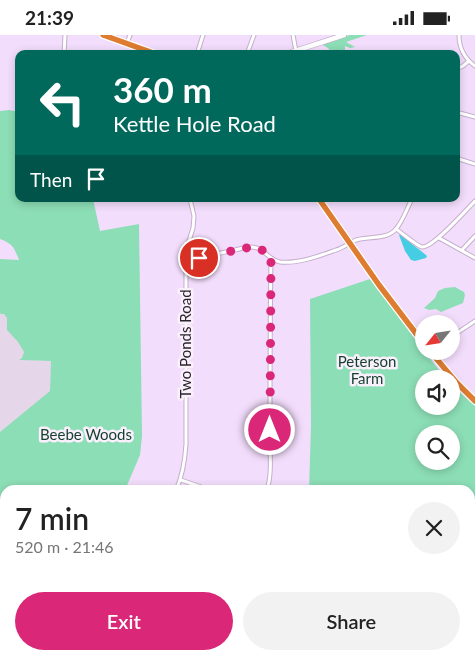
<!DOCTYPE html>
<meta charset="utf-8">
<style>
:root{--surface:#fff;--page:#f2f2f2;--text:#222;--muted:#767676;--accent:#db2777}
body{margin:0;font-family:Lato,sans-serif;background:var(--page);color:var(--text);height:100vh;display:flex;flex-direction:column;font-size:19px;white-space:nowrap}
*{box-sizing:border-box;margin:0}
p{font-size:16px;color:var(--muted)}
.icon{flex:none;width:28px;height:28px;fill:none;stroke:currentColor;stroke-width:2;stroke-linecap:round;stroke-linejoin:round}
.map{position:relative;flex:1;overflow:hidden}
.drawer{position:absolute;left:0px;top:450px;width:475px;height:175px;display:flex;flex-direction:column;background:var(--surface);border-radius:15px 15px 0 0;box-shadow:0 2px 8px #0003}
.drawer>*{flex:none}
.guide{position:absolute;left:15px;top:15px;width:445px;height:152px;border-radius:10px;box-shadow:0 2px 8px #0003;background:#00695c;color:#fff;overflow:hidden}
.needle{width:32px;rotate:240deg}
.tools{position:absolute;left:415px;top:280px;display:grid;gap:10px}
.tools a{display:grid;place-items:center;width:45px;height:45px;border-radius:50%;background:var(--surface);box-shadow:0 2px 8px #0003;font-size:25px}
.pin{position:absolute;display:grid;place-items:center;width:42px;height:42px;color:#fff;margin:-21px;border:2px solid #fff;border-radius:50%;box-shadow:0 1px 5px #0007}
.me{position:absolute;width:55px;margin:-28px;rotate:0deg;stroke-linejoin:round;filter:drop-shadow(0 0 4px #0008)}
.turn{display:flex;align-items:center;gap:18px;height:105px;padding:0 15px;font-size:22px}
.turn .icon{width:65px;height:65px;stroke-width:2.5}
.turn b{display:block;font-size:35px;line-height:42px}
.then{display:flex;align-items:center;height:48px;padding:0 15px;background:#0003;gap:10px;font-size:19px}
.round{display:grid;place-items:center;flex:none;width:52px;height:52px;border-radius:26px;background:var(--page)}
.head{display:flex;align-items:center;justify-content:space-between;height:85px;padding:0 15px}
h1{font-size:30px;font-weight:600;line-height:38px}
.cta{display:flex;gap:10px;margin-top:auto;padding:10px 15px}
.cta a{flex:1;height:58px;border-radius:30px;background:var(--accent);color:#fff;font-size:20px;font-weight:600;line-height:58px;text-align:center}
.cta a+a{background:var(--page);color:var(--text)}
.status{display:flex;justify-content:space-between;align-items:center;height:35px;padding:0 25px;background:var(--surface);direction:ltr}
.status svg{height:14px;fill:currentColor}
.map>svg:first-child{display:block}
.education{fill:#e5d6e9}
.green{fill:#8cdeb6;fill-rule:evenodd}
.water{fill:#45cde4}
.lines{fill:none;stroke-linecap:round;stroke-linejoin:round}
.street-casing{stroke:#c4afcc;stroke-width:5}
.secondary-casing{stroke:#c4afcc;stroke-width:6}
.highway-casing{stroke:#fff;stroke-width:8}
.street{stroke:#fff;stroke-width:3}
.secondary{stroke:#fff;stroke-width:4.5}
.highway{stroke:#de7c31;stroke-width:5.5}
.route{stroke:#db2777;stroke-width:9;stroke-dasharray:0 16.2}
.labels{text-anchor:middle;stroke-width:5;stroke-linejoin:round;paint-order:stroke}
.street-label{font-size:15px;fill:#2a222d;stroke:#f9f0fc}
.park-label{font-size:15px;fill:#133f2c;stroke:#f9f0fc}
</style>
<div class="status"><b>21:39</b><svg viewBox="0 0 49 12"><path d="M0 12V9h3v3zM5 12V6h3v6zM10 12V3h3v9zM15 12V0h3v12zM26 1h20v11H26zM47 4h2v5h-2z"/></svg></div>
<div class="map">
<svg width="475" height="625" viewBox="0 0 475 625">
<rect width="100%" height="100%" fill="#f3ddfc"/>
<!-- education -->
<path class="education" d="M 0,273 L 7,283 L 7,295 L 18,307 L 24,317 L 22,324 L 20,325 L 51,326 L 50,356 L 0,397 Z"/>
<!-- green -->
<g class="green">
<path d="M 350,0 L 367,0 L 346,7 L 355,12 L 350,13 L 345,11 L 345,19 L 333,19 L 328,13 L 321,9 Z"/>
<path d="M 9,75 L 19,77 L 19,164 L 93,164 L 100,196 L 139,189 L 142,401 L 140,420 L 125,455 L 5,455 L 5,620 L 72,620 L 73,625 L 0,625 L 0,397 L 50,356 L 51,326 L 19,325 L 22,323 L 24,317 L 18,307 L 7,295 L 7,283 L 4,279 L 1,279 L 0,278 L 0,224 L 19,225 C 14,212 13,209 0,204 L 0,76 Z"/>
<path d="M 370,244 L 424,316 L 446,344 L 424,344 L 424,371 L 451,371 L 451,349 L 475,371 L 475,625 L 312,625 L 312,620 L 470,620 L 470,455 L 309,455 L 311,391 L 310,264 ZM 424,399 L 451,399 L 451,426 L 424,426 Z"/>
<path d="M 455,252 L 464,257 L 465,260 L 463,268 L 441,277 L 436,274 L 429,275 L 424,273 L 435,263 L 438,256 L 445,253 Z"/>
</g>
<!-- water -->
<path class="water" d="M 400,199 C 405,203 409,206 413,210 C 418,214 423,217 427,221 L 426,223 L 415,226 L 411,225 L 405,216 L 399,200 Z"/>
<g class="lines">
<defs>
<g id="street">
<path d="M 293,0 L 296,16"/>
<path d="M 459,0 C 459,13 464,23 475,31"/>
<path d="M 127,8 L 130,0"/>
<path d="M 64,19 L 65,0"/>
<path d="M 197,19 L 203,0"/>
<path d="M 247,19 L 254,0"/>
<path d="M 456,34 L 463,31 L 469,26"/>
<path d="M 456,77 L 475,82"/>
<path d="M 456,123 L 475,129"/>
<path d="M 396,194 C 402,198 417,211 422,212 C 433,213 466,175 475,166"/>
<path d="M 439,203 L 475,223"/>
<path d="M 462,215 L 475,201"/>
<path d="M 186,222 C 203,223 219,218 235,215 C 240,214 245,212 250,212 C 263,211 268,225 280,227 C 298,229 319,221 336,215 C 343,213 349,208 356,205 C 369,201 387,205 396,194 C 403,186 407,173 412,164"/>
<path d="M 451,302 L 475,286"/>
<path d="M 181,445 L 210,455"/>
<path d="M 176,455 C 183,440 185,425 186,409 L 186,222 L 188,209 L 193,193 L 194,181 L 190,164"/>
<path d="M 267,455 C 273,436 269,414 270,394 C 270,337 270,281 271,224"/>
<path d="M 109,620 L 110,625"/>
<path d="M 304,620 L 307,622 L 308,625"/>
<path d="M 297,625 L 301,620"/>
</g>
<path id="secondary" d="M 286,19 L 344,0"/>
<g id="highway">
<path d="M 103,0 L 156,19"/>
<path d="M 319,164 L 379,250 L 424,309"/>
<path d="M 430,316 L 456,347 L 475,366"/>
</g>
</defs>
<!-- street casing -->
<use href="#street" class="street-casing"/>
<!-- secondary casing -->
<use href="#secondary" class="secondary-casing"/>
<!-- highway casing -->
<use href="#highway" class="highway-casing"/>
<!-- street -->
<use href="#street" class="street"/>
<!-- secondary -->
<use href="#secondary" class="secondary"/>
<!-- highway -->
<use href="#highway" class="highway"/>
</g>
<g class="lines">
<!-- route -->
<path class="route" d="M 199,223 L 251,212 L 262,215 L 271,223 L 270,395"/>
</g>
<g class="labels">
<!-- street labels -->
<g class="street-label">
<text transform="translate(186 309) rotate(-90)" y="5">Two Ponds Road</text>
</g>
<!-- park labels -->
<g class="park-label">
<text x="367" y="332">Peterson<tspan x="367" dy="17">Farm</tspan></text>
<text x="86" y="405">Beebe Woods</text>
</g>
</g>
</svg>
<div class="tools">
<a><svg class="needle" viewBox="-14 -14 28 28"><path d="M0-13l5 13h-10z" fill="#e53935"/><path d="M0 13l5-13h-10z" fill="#767676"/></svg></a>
<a><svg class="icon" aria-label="sound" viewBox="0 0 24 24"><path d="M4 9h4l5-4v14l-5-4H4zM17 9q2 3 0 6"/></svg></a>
<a><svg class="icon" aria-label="search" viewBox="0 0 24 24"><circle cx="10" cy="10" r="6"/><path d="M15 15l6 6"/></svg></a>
</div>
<div class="pin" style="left:199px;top:223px;background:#d93025"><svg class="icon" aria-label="arrive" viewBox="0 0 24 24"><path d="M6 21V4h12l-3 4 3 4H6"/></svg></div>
<svg class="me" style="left:270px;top:395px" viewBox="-20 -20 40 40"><circle r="17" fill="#db2777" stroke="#fff" stroke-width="3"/><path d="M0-11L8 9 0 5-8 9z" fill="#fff"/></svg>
<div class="guide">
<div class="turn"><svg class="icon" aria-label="left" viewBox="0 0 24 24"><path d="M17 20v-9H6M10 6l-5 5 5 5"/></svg><div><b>360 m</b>Kettle Hole Road</div></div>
<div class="then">Then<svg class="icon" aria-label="arrive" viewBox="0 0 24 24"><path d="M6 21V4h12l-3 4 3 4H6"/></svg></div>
</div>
<section class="drawer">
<div class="head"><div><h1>7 min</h1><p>520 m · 21:46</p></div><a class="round"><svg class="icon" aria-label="close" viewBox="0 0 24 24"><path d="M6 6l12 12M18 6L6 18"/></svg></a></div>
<div class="cta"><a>Exit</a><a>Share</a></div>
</section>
</div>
